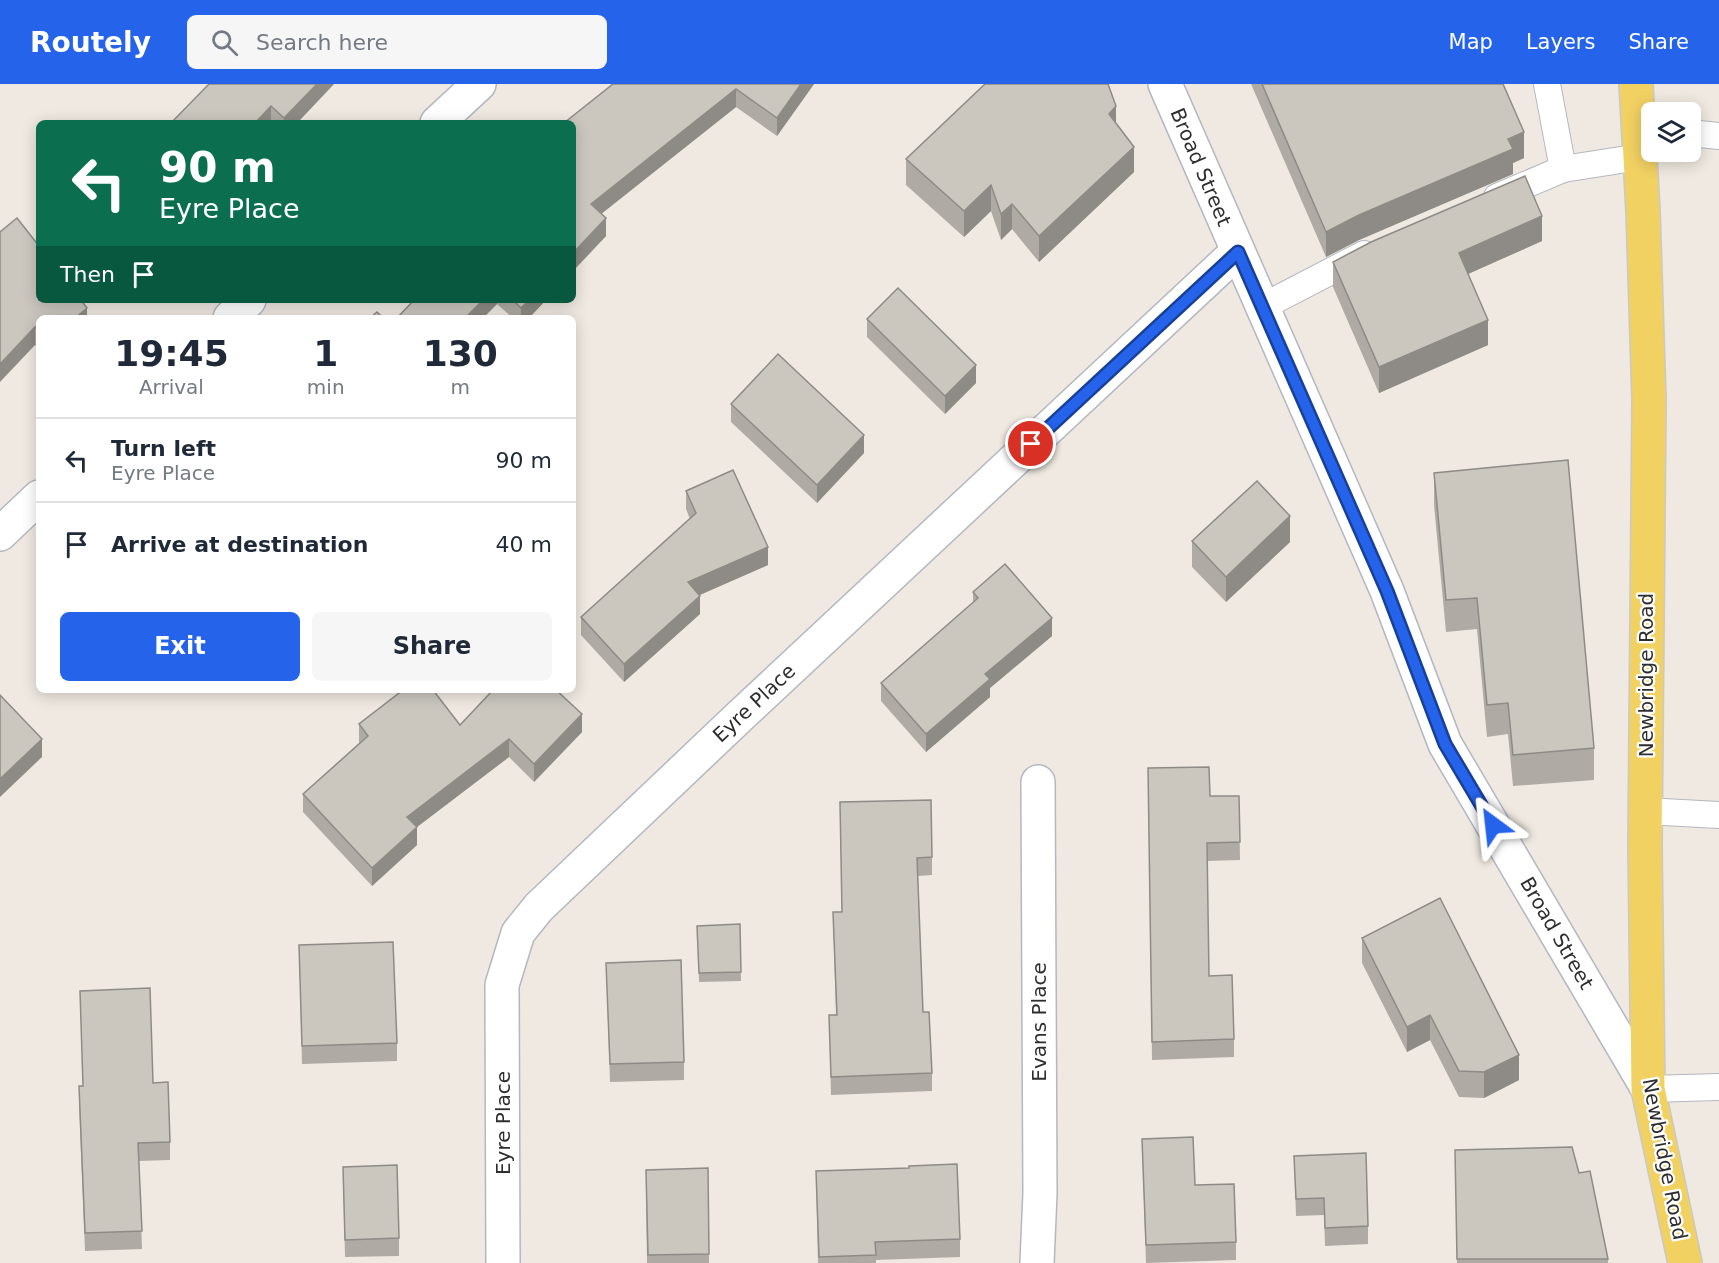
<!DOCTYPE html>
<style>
:root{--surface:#fff;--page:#f6f6f7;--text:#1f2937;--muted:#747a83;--line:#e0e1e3;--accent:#2563eb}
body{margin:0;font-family:"DejaVu Sans",sans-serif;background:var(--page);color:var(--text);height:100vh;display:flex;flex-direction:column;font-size:22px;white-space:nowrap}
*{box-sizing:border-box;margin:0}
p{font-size:20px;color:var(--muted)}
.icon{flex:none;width:33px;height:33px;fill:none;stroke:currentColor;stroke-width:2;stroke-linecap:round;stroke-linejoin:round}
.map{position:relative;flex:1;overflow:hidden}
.panel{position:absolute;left:36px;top:231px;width:540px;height:378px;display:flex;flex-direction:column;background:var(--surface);border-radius:9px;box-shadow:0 3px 15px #0003}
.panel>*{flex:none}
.banner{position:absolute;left:36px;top:36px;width:540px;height:183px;border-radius:9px;box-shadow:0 3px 15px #0003;background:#0b6e4f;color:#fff;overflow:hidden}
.buttons{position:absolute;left:1641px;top:18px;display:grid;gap:12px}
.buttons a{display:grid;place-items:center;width:60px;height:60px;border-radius:9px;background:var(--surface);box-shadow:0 3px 15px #0003;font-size:30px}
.pin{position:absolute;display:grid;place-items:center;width:51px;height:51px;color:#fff;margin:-26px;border:3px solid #fff;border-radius:50%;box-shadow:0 2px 6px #0007}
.me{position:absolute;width:66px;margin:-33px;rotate:330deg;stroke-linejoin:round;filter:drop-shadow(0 0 4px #0008)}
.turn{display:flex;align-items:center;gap:21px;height:126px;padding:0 24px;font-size:27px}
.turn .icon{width:78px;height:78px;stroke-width:2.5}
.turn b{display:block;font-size:42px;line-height:51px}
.then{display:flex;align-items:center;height:57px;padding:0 24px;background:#0003;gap:12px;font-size:22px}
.eta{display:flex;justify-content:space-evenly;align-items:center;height:102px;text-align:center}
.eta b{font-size:36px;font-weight:700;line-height:42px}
.button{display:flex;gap:12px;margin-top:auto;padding:12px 24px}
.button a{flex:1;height:69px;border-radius:9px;background:var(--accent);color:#fff;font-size:24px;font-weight:700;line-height:69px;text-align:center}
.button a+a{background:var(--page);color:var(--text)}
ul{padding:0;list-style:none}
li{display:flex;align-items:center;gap:18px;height:84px;padding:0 24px;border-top:2px solid var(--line)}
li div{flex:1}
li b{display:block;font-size:22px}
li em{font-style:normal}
header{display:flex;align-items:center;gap:36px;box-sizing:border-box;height:84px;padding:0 30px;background:var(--accent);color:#fff}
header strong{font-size:28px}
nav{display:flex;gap:33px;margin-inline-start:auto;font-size:21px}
.search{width:420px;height:54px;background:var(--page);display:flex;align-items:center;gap:15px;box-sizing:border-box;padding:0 21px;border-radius:9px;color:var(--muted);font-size:22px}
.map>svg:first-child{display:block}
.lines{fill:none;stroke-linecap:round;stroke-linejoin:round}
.lane-casing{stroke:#b4b7c1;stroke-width:28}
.street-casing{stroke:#b4b7c1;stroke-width:36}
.secondary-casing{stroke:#b4b7c1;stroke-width:36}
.primary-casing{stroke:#c9c9c9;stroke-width:36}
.lane{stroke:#fff;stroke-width:26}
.street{stroke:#fff;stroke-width:33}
.secondary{stroke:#fff;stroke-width:33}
.primary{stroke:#f2d163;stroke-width:33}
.wall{fill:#afaba4}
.shaded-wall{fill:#8e8b86}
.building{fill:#cbc7bf;stroke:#8e8b86;stroke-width:1.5}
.route-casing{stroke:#184099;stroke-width:15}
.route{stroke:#2563eb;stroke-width:10}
.labels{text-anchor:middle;stroke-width:4.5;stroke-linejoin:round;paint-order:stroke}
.street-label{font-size:20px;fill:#2e2e2e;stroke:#fff}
</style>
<header>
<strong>Routely</strong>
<div class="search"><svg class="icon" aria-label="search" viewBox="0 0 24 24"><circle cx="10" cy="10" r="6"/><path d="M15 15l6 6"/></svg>Search here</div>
<nav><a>Map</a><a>Layers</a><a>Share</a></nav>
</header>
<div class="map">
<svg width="1719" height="1179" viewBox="0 0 1719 1179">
<rect width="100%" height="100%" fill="#efe9e1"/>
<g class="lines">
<defs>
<g id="lane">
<path d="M 1547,0 L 1563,85"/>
<path d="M 1690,49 L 1719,52"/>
<path d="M 1497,113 L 1563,85 L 1640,73"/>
<path d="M 1262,223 L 1364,170"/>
<path d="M 1645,727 L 1719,731"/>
<path d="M 1648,1005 L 1719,1003"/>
</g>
<g id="street">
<path d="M 437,39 L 479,0"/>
<path d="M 230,234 L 249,216"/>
<path d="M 0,450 L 39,413"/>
<path d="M 503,1179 L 502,901 L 518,849 L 539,823 L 738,634 L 1237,168"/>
<path d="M 1037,1179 L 1040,1109 L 1038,698"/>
</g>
<path id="secondary" d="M 1165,0 L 1387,507 L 1445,660 L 1648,1005"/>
<path id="primary" d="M 1636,0 L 1643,127 L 1649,316 L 1645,760 L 1648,1005 L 1685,1179"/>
</defs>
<!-- lane casing -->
<use href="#lane" class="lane-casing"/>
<!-- street casing -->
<use href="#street" class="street-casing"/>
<!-- secondary casing -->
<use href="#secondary" class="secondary-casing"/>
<!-- primary casing -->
<use href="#primary" class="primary-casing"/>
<!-- lane -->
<use href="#lane" class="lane"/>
<!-- street -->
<use href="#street" class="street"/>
<!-- secondary -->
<use href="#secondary" class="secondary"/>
<!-- primary -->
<use href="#primary" class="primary"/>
</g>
<!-- wall -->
<g class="wall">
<path d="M 334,0 L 297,39 L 171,39 Z"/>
<path d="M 613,0 L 814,0 L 777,52 L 736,23 L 601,130 L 606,152 L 573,187 Z"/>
<path d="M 1251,0 L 1503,0 L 1524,74 L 1513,79 L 1513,90 L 1359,156 L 1326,173 Z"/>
<path d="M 1116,40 L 1134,88 L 1039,178 L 1012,145 L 1001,156 L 991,127 L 964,153 L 906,101 L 906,75 Z"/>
<path d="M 0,148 L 87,234 L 39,234 L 39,266 L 35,261 Z"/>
<path d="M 1542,157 L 1468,190 L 1488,261 L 1379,309 L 1333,203 L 1333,178 Z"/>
<path d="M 414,216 L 546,216 L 529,234 L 513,234 L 497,220 L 483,234 L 397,234 Z"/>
<path d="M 867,235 L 976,299 L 945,330 L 867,253 Z"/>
<path d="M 731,320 L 864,369 L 817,419 L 731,338 Z"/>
<path d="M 1434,389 L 1594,664 L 1594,696 L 1513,702 L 1508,650 L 1487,653 L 1477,545 L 1446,548 L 1434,421 Z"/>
<path d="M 686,407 L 768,481 L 700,511 L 700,530 L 624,598 L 581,551 L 581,533 L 690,435 L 686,425 Z"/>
<path d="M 1192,457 L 1290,458 L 1226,518 L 1192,483 Z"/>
<path d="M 973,508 L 1052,552 L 990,604 L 990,613 L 926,668 L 881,617 L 881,599 L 973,519 Z"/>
<path d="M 359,640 L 460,641 L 582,648 L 534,698 L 509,673 L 417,743 L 417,761 L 372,802 L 303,728 L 303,710 L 359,659 Z"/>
<path d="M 1148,684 L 1210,712 L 1239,712 L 1240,776 L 1207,777 L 1209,892 L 1234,955 L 1234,973 L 1152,976 Z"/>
<path d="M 840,736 L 932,773 L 932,791 L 918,792 L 923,928 L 932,989 L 932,1007 L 831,1011 L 829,931 L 836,931 L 833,828 L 842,828 Z"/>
<path d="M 740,840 L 741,897 L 699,898 L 697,842 Z"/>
<path d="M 1362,854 L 1519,996 L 1484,1014 L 1459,1013 L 1430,956 L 1407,968 L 1362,879 Z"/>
<path d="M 299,861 L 397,959 L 397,977 L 302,980 Z"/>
<path d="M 606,879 L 684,978 L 684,996 L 610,998 Z"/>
<path d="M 80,907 L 153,999 L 170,1058 L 170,1076 L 139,1077 L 142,1165 L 85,1167 L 79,1020 L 79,1002 L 83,1002 Z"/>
<path d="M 1142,1055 L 1195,1101 L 1236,1158 L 1236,1176 L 1146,1179 Z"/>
<path d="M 1455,1066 L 1579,1089 L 1608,1175 L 1608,1179 L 1457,1179 Z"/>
<path d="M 1294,1072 L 1368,1142 L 1368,1160 L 1325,1162 L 1324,1131 L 1296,1132 Z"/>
<path d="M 343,1083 L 399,1154 L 399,1172 L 345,1173 Z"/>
<path d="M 708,1084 L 709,1179 L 647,1179 L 646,1104 Z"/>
<path d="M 816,1087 L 960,1155 L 960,1173 L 876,1176 L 876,1179 L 818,1179 Z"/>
</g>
<!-- shaded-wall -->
<g class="shaded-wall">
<path d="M 317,0 L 334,0 L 297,39 L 284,39 L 284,34 Z"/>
<path d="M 801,0 L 814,0 L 777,52 L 777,34 Z"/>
<path d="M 736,5 L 736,23 L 591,138 L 591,120 Z"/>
<path d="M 271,22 L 271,39 L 255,39 Z"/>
<path d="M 1116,22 L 1116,47 L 1109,30 Z"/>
<path d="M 1524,48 L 1524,74 L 1513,79 L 1513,90 L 1359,156 L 1326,173 L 1326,148 Z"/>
<path d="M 1134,63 L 1134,88 L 1039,178 L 1039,152 Z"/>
<path d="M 991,101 L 991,127 L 964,153 L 964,127 Z"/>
<path d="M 1012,120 L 1012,145 L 1001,156 L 1001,130 Z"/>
<path d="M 1542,132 L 1542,157 L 1459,194 L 1459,169 Z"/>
<path d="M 606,134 L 606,152 L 573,187 L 573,169 Z"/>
<path d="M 483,216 L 497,216 L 497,220 L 483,234 L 465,234 Z"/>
<path d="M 529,216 L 546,216 L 529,234 L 521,234 L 521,224 Z"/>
<path d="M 87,224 L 87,234 L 75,234 Z"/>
<path d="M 1488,236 L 1488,261 L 1379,309 L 1379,283 Z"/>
<path d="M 35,243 L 35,261 L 0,298 L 0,280 Z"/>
<path d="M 976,281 L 976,299 L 945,330 L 945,312 Z"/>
<path d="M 864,351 L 864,369 L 817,419 L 817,401 Z"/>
<path d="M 1290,432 L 1290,458 L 1226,518 L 1226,493 Z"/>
<path d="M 768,463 L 768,481 L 688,516 L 688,498 Z"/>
<path d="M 700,512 L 700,530 L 624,598 L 624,580 Z"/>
<path d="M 1052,534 L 1052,552 L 990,604 L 990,613 L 926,668 L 926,650 L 985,590 Z"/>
<path d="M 582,630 L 582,648 L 534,698 L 534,680 Z"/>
<path d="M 42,655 L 42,673 L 0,713 L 0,695 Z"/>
<path d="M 509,655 L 509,673 L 417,743 L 417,761 L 372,802 L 372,784 L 407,733 Z"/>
<path d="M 1430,931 L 1430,956 L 1407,968 L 1407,943 Z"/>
<path d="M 1519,971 L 1519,996 L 1484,1014 L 1484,988 Z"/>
</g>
<!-- building -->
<g class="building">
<path d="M 209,0 L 317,0 L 284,34 L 271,22 L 255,39 L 171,39 Z"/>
<path d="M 613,0 L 801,0 L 777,34 L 736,5 L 591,120 L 606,134 L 573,169 L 573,39 L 564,39 Z"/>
<path d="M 985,0 L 1108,0 L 1116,22 L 1109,30 L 1134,63 L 1039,152 L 1012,120 L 1001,130 L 991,101 L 964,127 L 906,75 Z"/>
<path d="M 1262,0 L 1503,0 L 1524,48 L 1508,55 L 1513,65 L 1359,131 L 1326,148 Z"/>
<path d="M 1525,92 L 1542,132 L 1459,169 L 1488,236 L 1379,283 L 1333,178 L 1371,158 Z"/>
<path d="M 17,134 L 39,162 L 39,216 L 81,216 L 87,224 L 75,234 L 39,234 L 39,248 L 35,243 L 0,280 L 0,148 Z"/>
<path d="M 898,204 L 976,281 L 945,312 L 867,235 Z"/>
<path d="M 414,216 L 483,216 L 465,234 L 397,234 Z"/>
<path d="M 513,216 L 529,216 L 521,224 Z"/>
<path d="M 377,228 L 383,234 L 370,234 Z"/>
<path d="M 778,270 L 864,351 L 817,401 L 731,320 Z"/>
<path d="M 1568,376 L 1594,664 L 1513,671 L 1508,619 L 1487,621 L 1477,514 L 1446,516 L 1434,389 Z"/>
<path d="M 733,386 L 768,463 L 688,498 L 700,512 L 624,580 L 581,533 L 696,429 L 686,407 Z"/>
<path d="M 1257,397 L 1290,432 L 1226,493 L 1192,457 Z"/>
<path d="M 1005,480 L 1052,534 L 985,590 L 990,595 L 926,650 L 881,599 L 978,514 L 973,508 Z"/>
<path d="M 403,606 L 433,606 L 460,641 L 493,606 L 556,606 L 582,630 L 534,680 L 509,655 L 407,733 L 417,743 L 372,784 L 303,710 L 368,652 L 359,640 Z"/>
<path d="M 0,611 L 42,655 L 0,695 Z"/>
<path d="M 1209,683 L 1210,712 L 1239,712 L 1240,758 L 1207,759 L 1209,892 L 1232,891 L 1234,955 L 1152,958 L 1148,684 Z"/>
<path d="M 931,716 L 932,773 L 917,774 L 923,928 L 929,928 L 932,989 L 831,993 L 829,931 L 837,931 L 833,828 L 842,828 L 840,718 Z"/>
<path d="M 1440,814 L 1519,971 L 1484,988 L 1459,987 L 1430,931 L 1407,943 L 1362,854 Z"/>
<path d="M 740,840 L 741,888 L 699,889 L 697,842 Z"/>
<path d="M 393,858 L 397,959 L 302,962 L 299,861 Z"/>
<path d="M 681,876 L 684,978 L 610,980 L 606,879 Z"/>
<path d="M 150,904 L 153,999 L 168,998 L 170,1058 L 138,1059 L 142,1147 L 85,1149 L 79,1002 L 83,1002 L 80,907 Z"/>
<path d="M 1193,1053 L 1195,1101 L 1234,1100 L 1236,1158 L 1146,1161 L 1142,1055 Z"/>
<path d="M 1572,1063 L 1579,1089 L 1590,1087 L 1608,1175 L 1457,1175 L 1455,1066 Z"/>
<path d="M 1366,1069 L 1368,1142 L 1325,1144 L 1324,1114 L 1296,1115 L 1294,1072 Z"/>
<path d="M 957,1080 L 960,1155 L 875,1158 L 876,1171 L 819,1173 L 816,1087 L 909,1084 L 909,1082 Z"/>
<path d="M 397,1081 L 399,1154 L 345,1156 L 343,1083 Z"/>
<path d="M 708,1084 L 709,1170 L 648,1171 L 646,1086 Z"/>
</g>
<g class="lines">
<defs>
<path id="route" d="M 1031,360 L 1238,168 L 1387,507 L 1445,660 L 1493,741"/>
</defs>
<!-- route casing -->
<use href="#route" class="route-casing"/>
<!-- route -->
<use href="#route" class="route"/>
</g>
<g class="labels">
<!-- street labels -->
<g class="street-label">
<text transform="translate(1201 83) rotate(67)" y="7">Broad Street</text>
<text transform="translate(1646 591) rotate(-90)" y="7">Newbridge Road</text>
<text transform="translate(754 619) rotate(-43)" y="7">Eyre Place</text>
<text transform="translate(1557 849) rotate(60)" y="7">Broad Street</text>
<text transform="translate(1039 938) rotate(-90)" y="7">Evans Place</text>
<text transform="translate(503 1039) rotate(-90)" y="7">Eyre Place</text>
<text transform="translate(1665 1075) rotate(79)" y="7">Newbridge Road</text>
</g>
</g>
</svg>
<div class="buttons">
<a><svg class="icon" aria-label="layers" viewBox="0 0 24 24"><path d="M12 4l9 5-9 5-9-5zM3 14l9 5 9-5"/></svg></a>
</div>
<div class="pin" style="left:1031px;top:360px;background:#d93025"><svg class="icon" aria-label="arrive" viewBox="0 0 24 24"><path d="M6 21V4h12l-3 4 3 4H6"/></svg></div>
<svg class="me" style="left:1493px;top:741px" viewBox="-20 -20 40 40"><path d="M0-17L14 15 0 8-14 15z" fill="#2563eb" stroke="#fff" stroke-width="4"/></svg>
<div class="banner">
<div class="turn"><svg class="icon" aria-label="left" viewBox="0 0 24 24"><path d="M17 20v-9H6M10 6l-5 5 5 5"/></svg><div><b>90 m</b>Eyre Place</div></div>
<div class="then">Then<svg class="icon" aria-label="arrive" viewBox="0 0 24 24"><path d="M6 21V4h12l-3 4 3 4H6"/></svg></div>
</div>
<section class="panel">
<div class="eta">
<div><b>19:45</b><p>Arrival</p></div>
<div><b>1</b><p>min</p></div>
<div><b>130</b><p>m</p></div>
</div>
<ul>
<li><svg class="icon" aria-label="left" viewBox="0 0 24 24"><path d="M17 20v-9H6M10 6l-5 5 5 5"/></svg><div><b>Turn left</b><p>Eyre Place</p></div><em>90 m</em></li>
<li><svg class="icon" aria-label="arrive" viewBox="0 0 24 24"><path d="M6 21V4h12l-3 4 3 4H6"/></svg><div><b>Arrive at destination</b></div><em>40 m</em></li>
</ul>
<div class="button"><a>Exit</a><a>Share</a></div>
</section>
</div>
